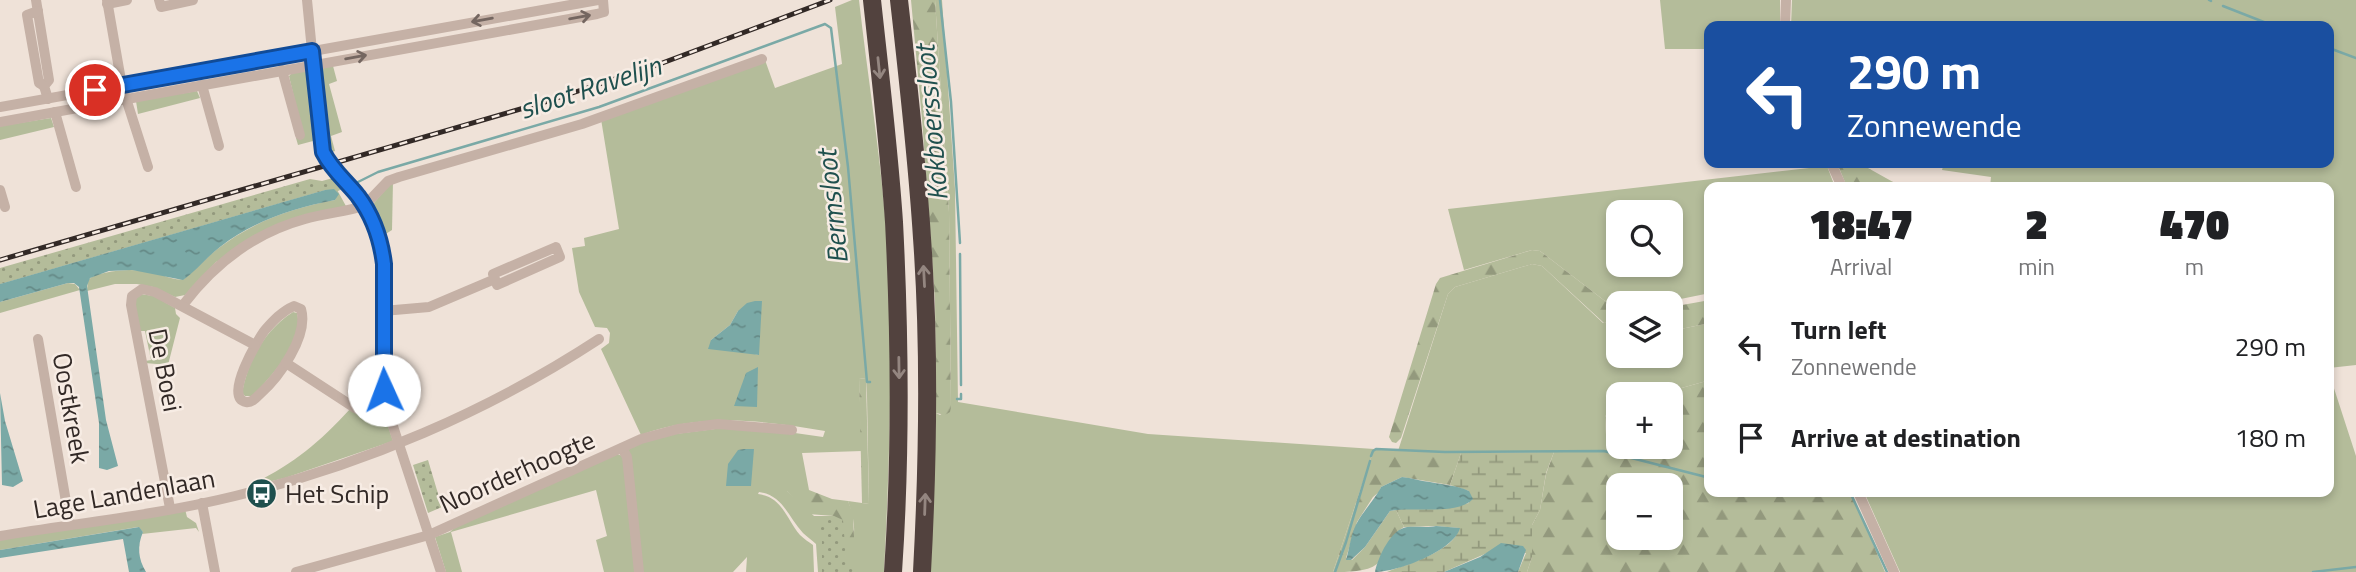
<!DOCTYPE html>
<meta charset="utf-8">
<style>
:root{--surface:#fff;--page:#f2f2f2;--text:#202124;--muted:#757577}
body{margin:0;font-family:"Titillium Web",sans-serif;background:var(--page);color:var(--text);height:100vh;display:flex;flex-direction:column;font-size:26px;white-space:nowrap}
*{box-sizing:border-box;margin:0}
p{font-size:23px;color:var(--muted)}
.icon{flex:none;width:38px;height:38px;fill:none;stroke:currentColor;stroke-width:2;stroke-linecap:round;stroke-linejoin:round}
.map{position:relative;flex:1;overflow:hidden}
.drawer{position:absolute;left:1704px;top:182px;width:630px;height:315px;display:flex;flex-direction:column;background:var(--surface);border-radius:14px;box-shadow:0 4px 10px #0003}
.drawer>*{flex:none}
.hud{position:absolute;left:1704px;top:21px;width:630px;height:147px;border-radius:14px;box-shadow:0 4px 10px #0003;background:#1a4fa0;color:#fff;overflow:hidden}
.tools{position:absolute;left:1606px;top:200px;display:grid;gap:14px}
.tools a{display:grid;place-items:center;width:77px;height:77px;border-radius:14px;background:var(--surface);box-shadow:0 4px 10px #0003;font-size:35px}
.pin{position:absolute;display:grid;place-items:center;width:60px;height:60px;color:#fff;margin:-30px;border:4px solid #fff;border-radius:50%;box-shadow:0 2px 7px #0007}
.me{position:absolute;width:77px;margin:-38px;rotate:358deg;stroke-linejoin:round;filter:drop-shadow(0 0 5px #0008)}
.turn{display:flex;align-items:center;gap:24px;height:147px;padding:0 28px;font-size:32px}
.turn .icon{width:91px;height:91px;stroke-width:2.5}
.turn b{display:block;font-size:49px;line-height:60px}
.eta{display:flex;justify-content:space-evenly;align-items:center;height:119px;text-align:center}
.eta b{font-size:42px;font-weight:800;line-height:49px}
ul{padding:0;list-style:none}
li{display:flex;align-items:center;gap:21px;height:91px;padding:0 28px}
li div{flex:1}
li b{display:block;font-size:26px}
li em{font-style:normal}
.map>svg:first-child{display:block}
.grass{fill:#b4bc9a;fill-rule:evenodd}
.forest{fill:url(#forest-firs);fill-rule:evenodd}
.wetland{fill:url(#wetland-marsh)}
.park{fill:url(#park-dots)}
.water{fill:url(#water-ripples)}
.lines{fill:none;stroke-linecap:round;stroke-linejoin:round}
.stream{stroke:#7aa9a6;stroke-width:2.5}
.minor{stroke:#c5b1a6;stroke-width:10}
.motorway{stroke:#52423e;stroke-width:18}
.rail-casing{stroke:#322926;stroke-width:5}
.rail{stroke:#f7ece4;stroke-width:2.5;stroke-dasharray:8;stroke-linecap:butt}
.oneway{stroke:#746660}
.oneway2{stroke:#948680}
.route-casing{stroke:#114b97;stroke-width:18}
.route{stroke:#1a73e8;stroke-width:12}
.labels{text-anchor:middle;stroke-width:5;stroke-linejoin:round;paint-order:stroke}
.street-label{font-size:26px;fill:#322926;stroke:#f7ece4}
.poi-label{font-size:26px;fill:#322926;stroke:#f7ece4;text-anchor:start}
.water-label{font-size:28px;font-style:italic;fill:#1f504e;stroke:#f7ece4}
</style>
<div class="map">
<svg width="2356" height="572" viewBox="0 0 2356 572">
<defs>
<pattern id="forest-firs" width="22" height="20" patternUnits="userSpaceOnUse" patternTransform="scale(1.75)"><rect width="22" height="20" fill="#b4bc9a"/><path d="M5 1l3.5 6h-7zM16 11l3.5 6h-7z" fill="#93997d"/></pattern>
<pattern id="wetland-marsh" width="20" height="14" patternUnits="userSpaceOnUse" patternTransform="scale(1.75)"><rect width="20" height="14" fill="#b4bc9a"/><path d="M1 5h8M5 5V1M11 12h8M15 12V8" fill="none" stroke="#93997d"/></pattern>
<pattern id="park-dots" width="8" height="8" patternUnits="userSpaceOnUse" patternTransform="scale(1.75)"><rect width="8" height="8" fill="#b4bc9a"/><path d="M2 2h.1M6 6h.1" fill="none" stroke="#93997d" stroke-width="1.8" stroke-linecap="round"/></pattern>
<pattern id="water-ripples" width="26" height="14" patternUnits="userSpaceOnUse" patternTransform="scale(1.75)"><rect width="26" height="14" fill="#7aa9a6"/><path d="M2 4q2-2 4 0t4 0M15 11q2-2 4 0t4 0" fill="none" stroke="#658a87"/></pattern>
</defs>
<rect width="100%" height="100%" fill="#efe2d8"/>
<!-- grass -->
<g class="grass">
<path d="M 852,0 L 859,0 C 867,72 879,144 885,216 C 894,335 890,454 884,572 L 818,572 L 816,544 C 812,540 807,537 803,533 C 788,517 783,495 759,492 L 758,494 C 783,497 786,519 800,535 C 804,539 809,542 813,545 L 814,572 L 746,572 L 747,557 L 733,572 L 642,572 L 628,448 L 659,436 L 723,428 L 774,430 L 823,437 L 825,431 C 765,420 699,413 641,435 L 601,349 L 609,343 L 610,333 L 607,328 L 595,327 L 579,292 L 572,248 L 585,246 L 584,238 L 619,229 L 601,119 L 765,60 L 775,88 L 842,64 L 835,7 ZM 738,311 L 758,355 L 711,340 L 730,325 ZM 859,378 L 866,379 L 867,396 L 869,504 L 848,501 C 856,525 857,536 846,558 L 843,520 L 834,516 L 814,516 L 787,491 L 809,490 L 802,453 L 862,451 Z"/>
<path d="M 935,0 L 942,0 L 955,189 L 958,402 L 1148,434 L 1374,449 L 1333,572 L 929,572 L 936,413 L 940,415 L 951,407 L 949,213 Z"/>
<path d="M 1660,0 L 1780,0 L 1780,26 L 1710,26 L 1710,49 L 1665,49 Z"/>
<path d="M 1792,0 L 2356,0 L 2356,365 L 2329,368 L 2329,187 L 1990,187 L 1991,177 L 1942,170 L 1944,163 L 2329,163 L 2329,26 L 1791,26 Z"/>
<path d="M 333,66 L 337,81 L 329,84 L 342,132 L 331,136 L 335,151 L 327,154 L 317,75 L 322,68 Z"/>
<path d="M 306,71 L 310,75 L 312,103 L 321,157 L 318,159 L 313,141 L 298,145 L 296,138 L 303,136 L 289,76 L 292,73 Z"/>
<path d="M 197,91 L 200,98 L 138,114 L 136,101 Z"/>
<path d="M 51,118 L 54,127 L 0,140 L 0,126 Z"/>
<path d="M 1827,166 L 1835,187 L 1710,187 L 1710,293 L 1661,303 L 1619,303 L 1618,311 L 1540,251 L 1532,250 L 1464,270 L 1448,209 ZM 1619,212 L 1671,212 L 1671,264 L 1619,264 Z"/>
<path d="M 393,181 L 392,230 L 384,235 L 373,204 Z"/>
<path d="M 335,186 L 347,208 L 313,213 L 216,262 L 185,295 L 175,297 L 153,287 L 137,284 L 115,284 L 87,291 L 88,280 L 93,276 C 114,269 134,268 156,273 C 166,276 175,281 184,279 C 195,270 205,259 216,250 C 252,222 291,208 335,200 L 337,194 L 325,190 L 0,284 L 0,275 Z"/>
<path d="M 1532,264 L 1542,266 L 1603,323 L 1614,321 L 1619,314 L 1619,355 L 1671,355 L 1671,331 L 1710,323 L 1710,380 L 1660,394 L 1619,394 L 1619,403 L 1611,405 L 1605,417 L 1607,452 L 1398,451 L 1448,294 L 1455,287 Z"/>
<path d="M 68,283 L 75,284 L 80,290 L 0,313 L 0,302 Z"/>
<path d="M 140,294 L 154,296 L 175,308 L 176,314 L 180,318 L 168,365 L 145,363 L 145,361 L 151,360 L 145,331 L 139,331 L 134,301 Z"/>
<path d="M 293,312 L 297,313 C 305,341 270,378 252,396 L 245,396 L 242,393 C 248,360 265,330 293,312 Z"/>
<path d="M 2329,373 L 2356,456 L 2356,572 L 1900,572 L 1864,492 L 2329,492 Z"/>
<path d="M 351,408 L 374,418 L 385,417 L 393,441 L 285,478 L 247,487 C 293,464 316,446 351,408 Z"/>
<path d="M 617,454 L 623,456 L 636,572 L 604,572 L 596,540 L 607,536 L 596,490 L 451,532 L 462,572 L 446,572 L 435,537 L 450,532 L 457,525 Z"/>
<path d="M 185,509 L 187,517 L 196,523 L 199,532 L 196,528 L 142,534 L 143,532 L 138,527 L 0,550 L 0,540 Z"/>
</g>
<!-- forest -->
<g class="forest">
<path d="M 911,0 L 935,0 L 949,212 L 951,407 L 950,412 L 945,415 L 936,413 L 935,301 L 922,119 Z"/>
<path d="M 1837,163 L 1859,163 L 1902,187 L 1880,187 L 1868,184 L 1865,187 L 1847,187 Z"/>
<path d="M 1532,250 L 1540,251 L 1618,311 L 1618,315 L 1614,321 L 1604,323 L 1542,266 L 1532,264 L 1455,287 L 1448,294 L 1401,438 L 1396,443 L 1392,442 L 1389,437 L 1436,284 L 1440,278 Z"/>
<path d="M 1710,300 L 1710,323 L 1671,331 L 1671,307 Z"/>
<path d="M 859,378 L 866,379 L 869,504 L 862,503 Z"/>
<path d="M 1710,380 L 1710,492 L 1851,492 L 1885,572 L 1527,572 L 1532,557 L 1532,525 L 1540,510 L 1546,474 L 1554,452 L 1607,452 L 1605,417 L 1611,405 L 1619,403 L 1619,446 L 1671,446 L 1671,394 L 1660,394 ZM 1619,485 L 1671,485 L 1671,537 L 1619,537 Z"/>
<path d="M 1374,449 L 1461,453 L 1450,485 L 1402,477 L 1381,487 L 1379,492 L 1373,497 L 1357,522 L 1346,558 L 1352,560 L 1365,547 L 1390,511 L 1396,510 L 1404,527 C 1389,536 1389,552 1377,564 C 1367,572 1347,572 1333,572 Z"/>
<path d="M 786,490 L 809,490 L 832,499 L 848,501 L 853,514 L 855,559 L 850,561 L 846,558 L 834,516 L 808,514 Z"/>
</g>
<!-- wetland -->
<path class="wetland" d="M 1554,452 L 1546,473 L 1540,510 L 1532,525 L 1532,557 L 1527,572 L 1518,572 L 1526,553 L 1487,553 L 1444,572 L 1387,572 C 1408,563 1454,552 1459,528 L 1436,526 L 1404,527 L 1396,510 L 1415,507 L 1437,509 L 1469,503 L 1469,491 L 1450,485 L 1461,453 Z"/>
<!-- park -->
<g class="park">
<path d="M 333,178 L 342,189 L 336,192 L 325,190 L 0,284 L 0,268 L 310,179 L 322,181 Z"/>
<path d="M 428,460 L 442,507 L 428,513 L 413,465 Z"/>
<path d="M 819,516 L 834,516 L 843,520 L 846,558 L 850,561 L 855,559 L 854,572 L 822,572 L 822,540 Z"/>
</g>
<!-- water -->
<g class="water">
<path d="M 334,189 L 339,194 L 335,200 C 293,208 254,221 220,247 C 207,257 196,271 183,280 L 132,270 L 109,271 L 90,278 L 87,286 L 106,420 L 118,466 L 107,470 L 99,468 L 99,423 L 79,287 L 74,283 L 68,283 L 0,302 L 0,284 L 325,190 Z"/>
<path d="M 755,301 L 762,301 L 759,355 L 708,349 L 711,340 L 730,325 L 738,311 L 747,303 Z"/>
<path d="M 758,367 L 757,407 L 734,406 L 746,373 Z"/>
<path d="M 0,393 L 5,421 L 23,481 L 13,487 L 2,485 Z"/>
<path d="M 744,449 L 754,449 L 751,486 L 726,486 L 728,464 L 738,450 Z"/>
<path d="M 1402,477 C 1412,478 1420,481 1430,482 C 1443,485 1456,485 1469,491 L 1473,499 C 1457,516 1412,506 1390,511 L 1365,547 L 1351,560 L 1346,560 C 1350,547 1351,532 1358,521 C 1363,512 1379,493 1381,487 Z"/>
<path d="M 1436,526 L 1460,528 C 1454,551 1397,572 1375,572 C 1378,557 1391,529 1407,527 C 1417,526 1427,528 1436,526 Z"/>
<path d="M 139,527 L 143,532 C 137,546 138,559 146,572 L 129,572 L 123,539 L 0,558 L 0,550 Z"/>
<path d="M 1501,543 L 1523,546 L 1526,550 L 1518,572 L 1444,572 L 1480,557 Z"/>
</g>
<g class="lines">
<!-- stream -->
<g class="stream">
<path d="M 940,0 L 951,102 L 960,243"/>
<path d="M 2209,0 L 2211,1"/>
<path d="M 2223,6 L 2274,26"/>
<path d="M 2329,48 L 2356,58"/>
<path d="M 358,182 L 378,172 L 599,107 L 825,24 L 831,28 L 848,167 L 867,382 L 870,382"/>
<path d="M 960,254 L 961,385"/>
<path d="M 957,399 L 961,399 L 961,394"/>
<path d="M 1371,456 L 1373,451 L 1376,449 L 1445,452 L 1604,451 L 1710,478"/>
<path d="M 1850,492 L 1887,572"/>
<path d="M 1335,572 L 1346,542 L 1370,461"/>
<path d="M 2313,572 L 2356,567"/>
</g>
<!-- minor -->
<g class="minor">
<path d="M 36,0 L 49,80 L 44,86 L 48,99"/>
<path d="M 107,0 L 122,86 L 148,167"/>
<path d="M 159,0 L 161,7 L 193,0"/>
<path d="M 307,0 L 321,142 L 327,160 L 364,206 L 382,245 L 384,264 L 383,375 L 388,411 L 441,572"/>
<path d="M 107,4 L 127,0"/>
<path d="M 38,11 L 27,15 L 39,83 L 44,86"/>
<path d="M 1785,26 L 1786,0"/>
<path d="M 282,70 L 300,135"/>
<path d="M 202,85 L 219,146"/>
<path d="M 0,107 L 598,0"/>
<path d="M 55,112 L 76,187"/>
<path d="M 0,122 L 597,14 L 604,12 L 603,0"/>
<path d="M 1831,163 L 1842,187"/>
<path d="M 0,190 L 5,207"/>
<path d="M 364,206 L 388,181 L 399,177 L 582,124 L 762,59"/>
<path d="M 183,305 C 214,264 254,233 305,219 C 325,213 345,212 364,206"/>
<path d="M 294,306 L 301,309 C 309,336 279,377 260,394 C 256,398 252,403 246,402 C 223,398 258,339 265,330 C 273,321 282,311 294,306 Z"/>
<path d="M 383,311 L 429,307 L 495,279 L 497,285 L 560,257 L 556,247 L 493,274 L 495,279"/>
<path d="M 38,339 L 70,525"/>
<path d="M 286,363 L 355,408 L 371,415 L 388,411"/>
<path d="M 622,448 L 627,457 L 639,572"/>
<path d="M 1858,492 L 1894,572"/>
<path d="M 202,503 L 215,572"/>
<path d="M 170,508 L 131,305 L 132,296 L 142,289 L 155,292 L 255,345"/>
<path d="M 0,536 C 78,523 158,515 235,496 C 363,465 489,411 599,339"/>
<path d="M 296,572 L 429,535 L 641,439 L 678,429 L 718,424 L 792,430"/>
</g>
<!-- motorway -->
<g class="motorway">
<path d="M 872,0 C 880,74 889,148 894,222 C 900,339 901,455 893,572"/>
<path d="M 899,0 C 908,79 917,158 922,238 C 930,349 928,461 922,572"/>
</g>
<defs>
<path id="rail" d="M 0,260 L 548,101 L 657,65 L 830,0"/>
</defs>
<!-- rail casing -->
<use href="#rail" class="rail-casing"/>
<!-- rail -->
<use href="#rail" class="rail"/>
</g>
<!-- one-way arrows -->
<defs><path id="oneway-shaft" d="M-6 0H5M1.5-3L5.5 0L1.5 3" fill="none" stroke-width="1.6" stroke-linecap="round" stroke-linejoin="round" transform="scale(1.75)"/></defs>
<g class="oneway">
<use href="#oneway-shaft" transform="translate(580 17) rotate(-10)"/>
<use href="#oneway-shaft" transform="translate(482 20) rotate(170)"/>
<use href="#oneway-shaft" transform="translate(356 57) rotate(-10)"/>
</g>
<g class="oneway2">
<use href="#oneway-shaft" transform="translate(879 68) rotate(84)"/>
<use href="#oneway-shaft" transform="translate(924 276) rotate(-93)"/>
<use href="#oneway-shaft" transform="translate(899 368) rotate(89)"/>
<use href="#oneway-shaft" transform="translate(925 504) rotate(-88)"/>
</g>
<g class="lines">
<defs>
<path id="route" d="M 95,90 L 312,51 L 323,152 C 332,170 346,181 358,196 C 373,216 381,240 384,264 L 384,390"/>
</defs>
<!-- route casing -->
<use href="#route" class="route-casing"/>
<!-- route -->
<use href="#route" class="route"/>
</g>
<!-- icons -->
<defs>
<symbol id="bus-disc" viewBox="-11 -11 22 22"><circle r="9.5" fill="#1f504e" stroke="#f7ece4"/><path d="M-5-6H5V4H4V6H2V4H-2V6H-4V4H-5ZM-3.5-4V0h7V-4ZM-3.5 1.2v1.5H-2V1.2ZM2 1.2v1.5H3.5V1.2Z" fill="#fff"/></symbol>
</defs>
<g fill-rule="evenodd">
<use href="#bus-disc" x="244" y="476" width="35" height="35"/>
</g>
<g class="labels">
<!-- street labels -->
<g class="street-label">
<text transform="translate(165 370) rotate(79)" y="9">De Boei</text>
<text transform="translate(71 408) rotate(80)" y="9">Oostkreek</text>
<text transform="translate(517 472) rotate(-24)" y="9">Noorderhoogte</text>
<text transform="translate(124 494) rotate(-10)" y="9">Lage Landenlaan</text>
</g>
<!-- poi labels -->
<g class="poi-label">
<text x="285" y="503">Het Schip</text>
</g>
<!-- water labels -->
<g class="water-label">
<text transform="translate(590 87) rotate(-18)" y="10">sloot Ravelijn</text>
<text transform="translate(931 123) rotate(-95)" y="10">Kokboerssloot</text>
<text transform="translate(832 207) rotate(-96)" y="10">Bermsloot</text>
</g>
</g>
</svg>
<div class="tools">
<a><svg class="icon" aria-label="search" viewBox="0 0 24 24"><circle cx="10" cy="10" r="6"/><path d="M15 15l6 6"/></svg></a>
<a><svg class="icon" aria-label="layers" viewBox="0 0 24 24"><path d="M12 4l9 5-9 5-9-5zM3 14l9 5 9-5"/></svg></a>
<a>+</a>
<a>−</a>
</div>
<div class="pin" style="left:95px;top:90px;background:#d93025"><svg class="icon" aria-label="arrive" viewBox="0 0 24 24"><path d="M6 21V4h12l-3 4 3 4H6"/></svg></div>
<svg class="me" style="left:384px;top:390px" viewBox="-20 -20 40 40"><circle r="19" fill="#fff"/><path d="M0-13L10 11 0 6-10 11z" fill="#1a73e8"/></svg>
<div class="hud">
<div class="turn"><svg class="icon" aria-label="left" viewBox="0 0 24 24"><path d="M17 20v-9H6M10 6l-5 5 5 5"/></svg><div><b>290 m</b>Zonnewende</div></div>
</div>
<section class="drawer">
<div class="eta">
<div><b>18:47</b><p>Arrival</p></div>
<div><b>2</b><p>min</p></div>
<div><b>470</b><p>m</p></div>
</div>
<ul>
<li><svg class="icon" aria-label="left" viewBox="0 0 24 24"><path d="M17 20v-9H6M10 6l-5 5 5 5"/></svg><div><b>Turn left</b><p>Zonnewende</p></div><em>290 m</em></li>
<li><svg class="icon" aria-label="arrive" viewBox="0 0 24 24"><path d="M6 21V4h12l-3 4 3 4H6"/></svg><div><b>Arrive at destination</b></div><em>180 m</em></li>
</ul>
</section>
</div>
